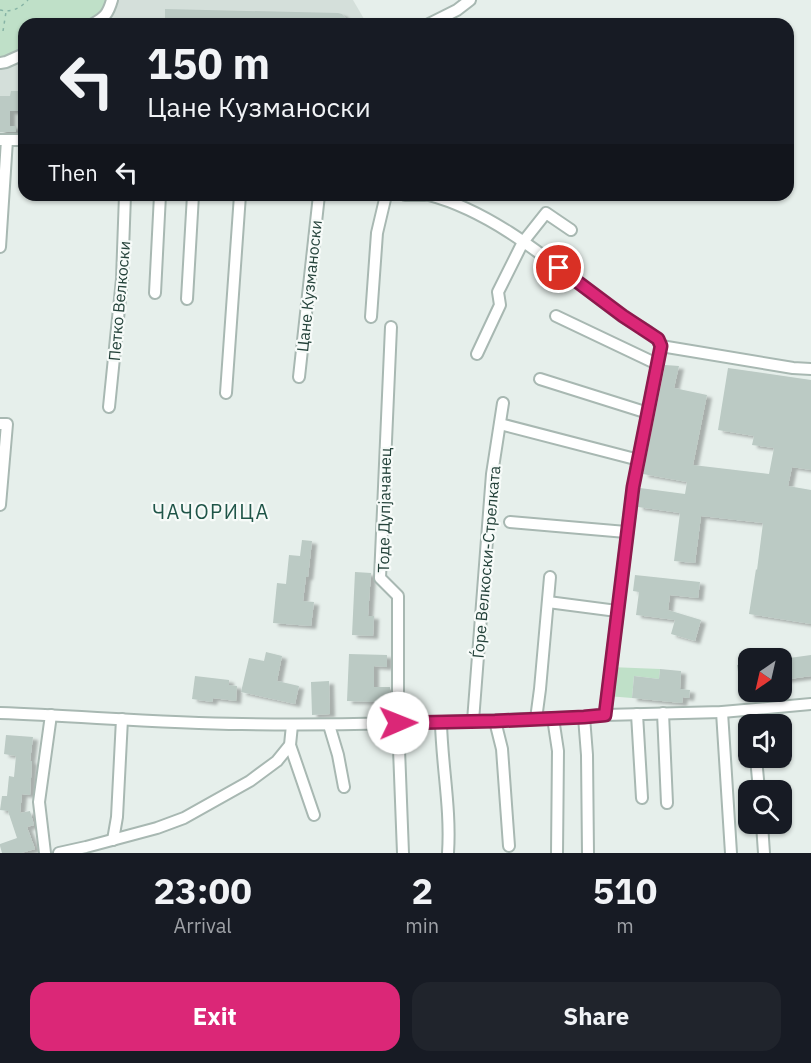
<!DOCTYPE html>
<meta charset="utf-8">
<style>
:root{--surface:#171b24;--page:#20242c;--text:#f1f3f6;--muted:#9ea1a6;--accent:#db2777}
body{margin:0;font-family:"IBM Plex Sans",sans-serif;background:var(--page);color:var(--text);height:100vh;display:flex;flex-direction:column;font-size:22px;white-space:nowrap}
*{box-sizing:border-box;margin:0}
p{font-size:20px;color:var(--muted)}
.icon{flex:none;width:33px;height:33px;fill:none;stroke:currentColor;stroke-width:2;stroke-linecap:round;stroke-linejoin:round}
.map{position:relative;height:853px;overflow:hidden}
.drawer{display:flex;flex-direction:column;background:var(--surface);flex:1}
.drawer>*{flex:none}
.top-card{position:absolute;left:18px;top:18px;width:776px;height:183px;border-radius:18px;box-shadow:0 2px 4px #0004;background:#171b24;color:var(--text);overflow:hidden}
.needle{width:39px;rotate:214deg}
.fabs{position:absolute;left:738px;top:648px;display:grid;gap:12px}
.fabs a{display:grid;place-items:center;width:54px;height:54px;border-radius:12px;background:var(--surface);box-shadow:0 2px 4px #0004;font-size:30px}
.pin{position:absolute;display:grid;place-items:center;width:51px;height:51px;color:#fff;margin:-26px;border:3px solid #fff;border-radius:50%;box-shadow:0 2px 6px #0007}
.me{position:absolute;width:66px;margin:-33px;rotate:89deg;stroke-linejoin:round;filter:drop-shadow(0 0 4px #0008)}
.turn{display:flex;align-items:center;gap:21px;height:126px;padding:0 30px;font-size:27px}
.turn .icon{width:78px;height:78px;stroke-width:2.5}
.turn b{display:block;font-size:42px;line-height:51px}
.then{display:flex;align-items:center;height:57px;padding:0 30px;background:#0003;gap:12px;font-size:22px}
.eta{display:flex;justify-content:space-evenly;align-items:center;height:102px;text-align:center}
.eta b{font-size:36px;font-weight:800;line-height:42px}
.primary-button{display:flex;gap:12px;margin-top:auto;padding:12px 30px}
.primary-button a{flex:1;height:69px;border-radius:18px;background:var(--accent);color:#fff;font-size:24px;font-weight:800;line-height:69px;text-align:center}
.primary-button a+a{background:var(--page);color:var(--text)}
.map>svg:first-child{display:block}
.built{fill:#d4dfda}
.green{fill:#bfe0c8}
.building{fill:#bbcac4;filter:url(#shadow)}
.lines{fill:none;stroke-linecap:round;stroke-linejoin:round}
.minor-casing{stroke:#a8b8b2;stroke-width:14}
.path{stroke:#86b3a5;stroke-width:1.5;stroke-dasharray:3 4.5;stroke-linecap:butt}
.minor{stroke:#fff;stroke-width:10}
.route-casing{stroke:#8e194d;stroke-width:15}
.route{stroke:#db2777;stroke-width:10}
.labels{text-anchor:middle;stroke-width:4.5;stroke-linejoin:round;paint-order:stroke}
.street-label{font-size:16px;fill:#24423a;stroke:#f7fbf9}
.quarter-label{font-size:20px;letter-spacing:1.5px;fill:#1f5548;stroke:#f7fbf9}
</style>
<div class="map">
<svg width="811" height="853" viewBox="0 0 811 853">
<defs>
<filter id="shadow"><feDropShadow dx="5" dy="3" stdDeviation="1.5" flood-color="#0004"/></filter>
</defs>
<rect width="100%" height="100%" fill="#e6efeb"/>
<!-- built -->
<g class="built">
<path d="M 112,0 L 353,0 L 367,24 L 93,24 Z"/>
<path d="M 24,54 L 24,140 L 0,140 L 0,63 Z"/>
</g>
<!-- green -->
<g class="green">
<path d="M 0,0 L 112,0 L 93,24 L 24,24 L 24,54 L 0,63 Z"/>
<path d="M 610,667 L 660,669 L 659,679 L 634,676 L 632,698 L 607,696 Z"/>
</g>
<!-- building -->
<g class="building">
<path d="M 165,9 L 338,13 L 342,14 L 351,24 L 165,24 Z"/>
<path d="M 11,91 L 21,91 L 21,111 L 10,111 L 10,126 L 16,126 L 16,132 L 0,132 L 0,96 L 10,96 Z"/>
<path d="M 665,365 L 679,366 L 674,388 L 707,395 L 693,465 L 769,474 L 774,448 L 752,445 L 754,436 L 718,430 L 728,368 L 811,380 L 811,470 L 792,467 L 788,486 L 811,490 L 811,624 L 749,614 L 756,569 L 757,570 L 763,523 L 701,516 L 695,563 L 674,561 L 680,513 L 638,507 L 640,488 L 685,494 L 687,482 L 643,474 Z"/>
<path d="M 302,540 L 312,541 L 308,577 L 306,577 L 303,601 L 314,602 L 311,626 L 273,623 L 277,583 L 286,584 L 289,555 L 300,556 Z"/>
<path d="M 355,572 L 371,573 L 368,616 L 374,616 L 373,636 L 352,635 Z"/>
<path d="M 635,575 L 700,582 L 698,598 L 670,595 L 668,610 L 701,620 L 695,641 L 671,634 L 675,620 L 636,615 L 639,592 L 633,591 Z"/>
<path d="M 266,652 L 282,656 L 277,681 L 299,686 L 295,704 L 241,692 L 249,658 L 264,661 Z"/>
<path d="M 349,654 L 387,655 L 387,667 L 374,666 L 374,687 L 390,687 L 390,706 L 379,707 L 379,702 L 347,701 Z"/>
<path d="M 811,655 L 811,676 L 782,680 L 782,659 Z"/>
<path d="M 748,663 L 748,684 L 740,685 L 737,665 Z"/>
<path d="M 660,669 L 681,671 L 680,689 L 690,690 L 689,698 L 683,697 L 682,703 L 632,698 L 634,676 L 659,679 Z"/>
<path d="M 195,676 L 229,680 L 229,685 L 237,686 L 236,701 L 213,698 L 212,702 L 192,699 Z"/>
<path d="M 329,681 L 330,714 L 312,715 L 311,682 Z"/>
<path d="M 6,735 L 33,737 L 30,761 L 32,761 L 30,795 L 22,794 L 20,813 L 30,811 L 34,825 L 27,827 L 35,849 L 21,853 L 2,853 L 0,846 L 0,844 L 17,838 L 8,811 L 0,810 L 2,796 L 7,796 L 9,776 L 14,777 L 16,756 L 4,754 Z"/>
</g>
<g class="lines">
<defs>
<g id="minor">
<path d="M 93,24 C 105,17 108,14 112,0"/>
<path d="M 429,24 L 457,10 L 470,0"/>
<path d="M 0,63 L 6,62 L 24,54"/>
<path d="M 0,140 L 24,140"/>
<path d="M 405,195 L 425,195"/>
<path d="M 429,195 C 501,214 563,273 622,316 C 635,325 655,332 661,346 L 633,487 L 605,715"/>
<path d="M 0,247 L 7,140"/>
<path d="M 155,293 L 160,195"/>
<path d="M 187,299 L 193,195"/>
<path d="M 556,316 L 657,364"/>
<path d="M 371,317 L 377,233 L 386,195"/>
<path d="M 391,327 L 380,578 L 398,596 L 398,723 L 403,853"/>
<path d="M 661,346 L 793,368 L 811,369"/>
<path d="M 477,354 L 500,305 L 498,292 L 523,242 L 546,213 L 571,230"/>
<path d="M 299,377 L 319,195"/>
<path d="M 540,379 L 648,413"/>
<path d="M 226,393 L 240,195"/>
<path d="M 109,407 L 122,279 L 125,195"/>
<path d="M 0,424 L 7,424 L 0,505"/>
<path d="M 500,424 L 639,460"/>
<path d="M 510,522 L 626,532"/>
<path d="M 548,602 L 617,611"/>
<path d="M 752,710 L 753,724"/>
<path d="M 722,712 L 731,853"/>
<path d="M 0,713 C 81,716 161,723 242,724 C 356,726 470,721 584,717 L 605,715 L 722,712 L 811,704"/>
<path d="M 663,713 L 667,803"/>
<path d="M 637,714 L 642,798"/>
<path d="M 584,717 L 587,755 L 588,853"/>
<path d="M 553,718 L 558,751 L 557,853"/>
<path d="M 536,719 L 540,689 L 550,577"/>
<path d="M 473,721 L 492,474 L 503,403"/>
<path d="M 495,721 L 502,749 L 509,846"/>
<path d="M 441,723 C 442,766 451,809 448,853"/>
<path d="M 329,725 L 338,755 L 344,787"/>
<path d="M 290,745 L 314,815"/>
<path d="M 756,758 L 759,790"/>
<path d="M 762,824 L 764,853"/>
<path d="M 113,840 L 117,817 L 122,719"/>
<path d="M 45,853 L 39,802 L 51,715"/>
<path d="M 59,853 L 86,847 L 157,828 L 184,818 L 250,781 L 277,761 L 290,745 L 292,725"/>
</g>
</defs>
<!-- minor casing -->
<use href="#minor" class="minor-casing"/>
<!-- path -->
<g class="path">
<path d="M 0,10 C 12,13 20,8 28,0"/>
<path d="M 3,31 L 6,12"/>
</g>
<!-- minor -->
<use href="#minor" class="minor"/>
</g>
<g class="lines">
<defs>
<path id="route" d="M 398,723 L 495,721 L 584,717 L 605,715 L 633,487 L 661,346 L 658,339 L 623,316 L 559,268"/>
</defs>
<!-- route casing -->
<use href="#route" class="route-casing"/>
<!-- route -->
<use href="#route" class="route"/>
</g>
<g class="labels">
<!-- street labels -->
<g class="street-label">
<text transform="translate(309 286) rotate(-84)" y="6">Цане Кузманоски</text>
<text transform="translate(119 301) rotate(-85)" y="6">Петко Велкоски</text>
<text transform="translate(384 510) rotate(-89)" y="6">Тоде Дупјачанец</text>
<text transform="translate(486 562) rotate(-85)" y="6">Ѓоре Велкоски-Стрелката</text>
</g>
<!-- quarter labels -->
<g class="quarter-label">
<text x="211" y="519">ЧАЧОРИЦА</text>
</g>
</g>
</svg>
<div class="fabs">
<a><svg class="needle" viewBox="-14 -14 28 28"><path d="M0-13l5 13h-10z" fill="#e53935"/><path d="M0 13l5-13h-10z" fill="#9ea1a6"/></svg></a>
<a><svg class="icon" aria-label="sound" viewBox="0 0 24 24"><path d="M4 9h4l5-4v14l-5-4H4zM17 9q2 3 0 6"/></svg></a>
<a><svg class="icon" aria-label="search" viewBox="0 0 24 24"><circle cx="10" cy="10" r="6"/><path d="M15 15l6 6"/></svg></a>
</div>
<div class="pin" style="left:559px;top:268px;background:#d93025"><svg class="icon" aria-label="arrive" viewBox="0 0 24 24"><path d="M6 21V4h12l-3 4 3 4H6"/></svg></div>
<svg class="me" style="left:398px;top:723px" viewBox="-20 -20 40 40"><circle r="19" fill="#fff"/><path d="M0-13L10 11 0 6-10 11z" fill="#db2777"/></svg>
<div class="top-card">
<div class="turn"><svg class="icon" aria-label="left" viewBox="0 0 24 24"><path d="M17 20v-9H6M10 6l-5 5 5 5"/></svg><div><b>150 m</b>Цане Кузманоски</div></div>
<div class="then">Then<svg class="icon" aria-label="left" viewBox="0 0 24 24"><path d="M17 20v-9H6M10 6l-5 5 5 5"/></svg></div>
</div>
</div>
<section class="drawer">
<div class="eta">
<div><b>23:00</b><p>Arrival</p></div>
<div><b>2</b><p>min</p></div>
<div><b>510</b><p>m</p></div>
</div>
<div class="primary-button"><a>Exit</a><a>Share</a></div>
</section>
